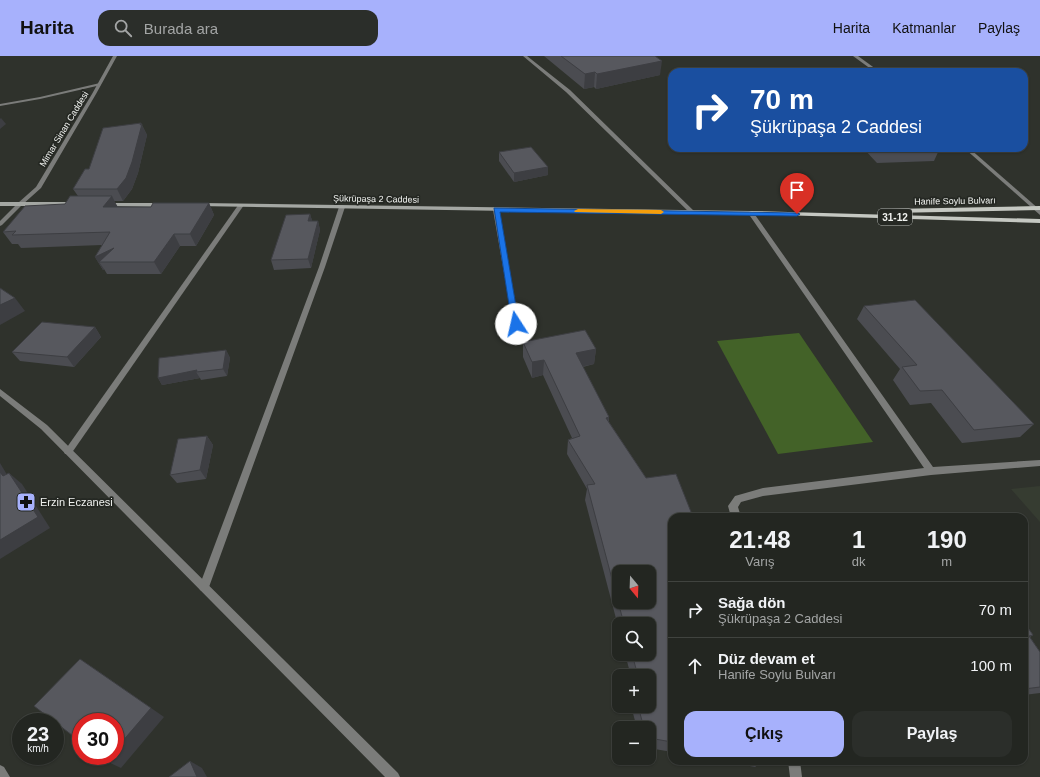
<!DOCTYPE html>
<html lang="tr">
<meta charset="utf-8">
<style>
:root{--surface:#232621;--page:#2b2e2a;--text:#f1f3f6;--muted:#a3a5a5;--line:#40433f;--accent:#a7b1fc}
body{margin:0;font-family:Helvetica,sans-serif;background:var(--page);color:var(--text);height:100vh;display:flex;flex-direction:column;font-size:15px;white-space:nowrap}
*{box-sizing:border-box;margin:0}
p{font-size:13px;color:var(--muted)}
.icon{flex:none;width:22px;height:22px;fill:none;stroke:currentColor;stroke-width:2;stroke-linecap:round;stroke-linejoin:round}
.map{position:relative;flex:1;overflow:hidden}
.panel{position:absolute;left:668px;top:457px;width:360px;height:252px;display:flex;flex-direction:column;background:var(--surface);border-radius:12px;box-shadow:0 1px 3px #0004,0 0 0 1px var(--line)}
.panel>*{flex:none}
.banner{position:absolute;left:668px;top:12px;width:360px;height:84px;border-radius:12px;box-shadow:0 1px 3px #0004,0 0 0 1px var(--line);background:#1a4fa0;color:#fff;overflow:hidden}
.needle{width:26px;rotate:161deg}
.controls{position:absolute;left:612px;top:509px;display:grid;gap:8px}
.controls a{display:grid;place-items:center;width:44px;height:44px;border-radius:8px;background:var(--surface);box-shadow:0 1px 3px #0004,0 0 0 1px var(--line);font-size:20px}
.speed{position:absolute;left:12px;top:657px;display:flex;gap:8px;font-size:20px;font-weight:700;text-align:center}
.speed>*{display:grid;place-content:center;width:52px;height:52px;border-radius:50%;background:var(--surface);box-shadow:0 1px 3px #0004,0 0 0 1px var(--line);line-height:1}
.speed small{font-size:10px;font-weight:400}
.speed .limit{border:6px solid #d22;background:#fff;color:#111}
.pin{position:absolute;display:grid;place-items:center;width:34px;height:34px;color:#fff;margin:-41px -17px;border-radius:50% 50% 50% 0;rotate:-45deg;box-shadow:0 0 4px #0007}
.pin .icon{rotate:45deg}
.me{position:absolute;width:44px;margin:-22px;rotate:350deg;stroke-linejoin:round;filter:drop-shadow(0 0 3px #0008)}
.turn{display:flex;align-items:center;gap:14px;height:84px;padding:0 16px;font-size:18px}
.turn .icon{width:52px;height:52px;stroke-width:2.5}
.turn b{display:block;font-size:28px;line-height:34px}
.eta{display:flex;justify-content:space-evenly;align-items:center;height:68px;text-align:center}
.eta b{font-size:24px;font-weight:700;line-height:28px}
.primary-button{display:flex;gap:8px;margin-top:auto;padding:8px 16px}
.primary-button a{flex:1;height:46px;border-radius:12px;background:var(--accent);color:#111;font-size:16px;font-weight:700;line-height:46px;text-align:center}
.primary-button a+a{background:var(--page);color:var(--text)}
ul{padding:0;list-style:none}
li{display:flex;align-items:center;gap:12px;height:56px;padding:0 16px;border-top:1px solid var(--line)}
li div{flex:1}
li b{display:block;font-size:15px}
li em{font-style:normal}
header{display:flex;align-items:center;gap:24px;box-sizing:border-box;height:56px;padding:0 20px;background:var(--accent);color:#111}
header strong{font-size:19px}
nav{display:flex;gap:22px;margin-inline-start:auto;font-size:14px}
.search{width:280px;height:36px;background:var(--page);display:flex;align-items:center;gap:10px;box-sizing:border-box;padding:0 14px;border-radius:12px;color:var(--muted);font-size:15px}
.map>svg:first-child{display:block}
.built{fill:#363c31}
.green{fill:#436228}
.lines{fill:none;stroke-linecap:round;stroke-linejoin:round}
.minor{fill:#7b7c7a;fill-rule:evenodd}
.tertiary{fill:#7b7c7a;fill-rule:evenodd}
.secondary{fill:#a4a7a3;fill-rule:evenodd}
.primary{fill:#c5c8c2;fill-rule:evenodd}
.wall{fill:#4b4c51}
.shaded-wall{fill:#3d3e42}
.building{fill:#57585e;stroke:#3d3e42;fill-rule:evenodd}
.route{fill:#1a73e8;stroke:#114b97}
.slow{fill:#f59e0b}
.labels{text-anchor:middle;stroke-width:3.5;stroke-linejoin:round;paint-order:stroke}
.far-street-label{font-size:9px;fill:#f0f2ef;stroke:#252823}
.shield{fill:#252823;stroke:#b3b5b2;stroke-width:1}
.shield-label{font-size:10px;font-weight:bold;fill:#f0f2ef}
.poi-label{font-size:11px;fill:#f0f2ef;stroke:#252823;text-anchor:start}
</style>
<header>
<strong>Harita</strong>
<div class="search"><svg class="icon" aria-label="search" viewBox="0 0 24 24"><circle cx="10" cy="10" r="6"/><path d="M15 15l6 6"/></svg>Burada ara</div>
<nav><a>Harita</a><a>Katmanlar</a><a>Paylaş</a></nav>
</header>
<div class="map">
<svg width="1040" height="721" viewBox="0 0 1040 721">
<rect width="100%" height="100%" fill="#2f322c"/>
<!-- built -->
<path class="built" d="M 1040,430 L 1040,466 L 1011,433 Z"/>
<!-- green -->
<path class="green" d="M 799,277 L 873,386 L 778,398 L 717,285 Z"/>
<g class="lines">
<!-- minor -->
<g class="minor">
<path d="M 523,0 L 527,0 L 570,34 L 695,156 L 695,158 L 691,158 L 566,36 Z"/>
<path d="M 853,0 L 858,0 L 880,16 L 875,16 Z"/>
<path d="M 100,27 L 101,27 L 101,29 L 40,43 L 0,50 L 0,48 L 40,41 Z"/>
<path d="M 964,92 L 969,92 L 1040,154 L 1040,159 Z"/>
<path d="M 18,147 L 23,148 L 2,169 L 0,170 L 0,165 Z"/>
<path d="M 239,148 L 244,149 L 71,398 L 65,398 L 64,396 L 65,394 Z"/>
<path d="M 342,149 L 345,151 L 325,211 L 209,531 L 208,534 L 204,536 L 200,534 L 199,531 L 319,211 L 339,151 Z"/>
<path d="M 496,152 L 499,154 L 519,268 L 516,270 L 513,268 L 493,154 Z"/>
<path d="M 751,155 L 753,156 L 933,411 L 1040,404 L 1040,410 L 931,419 L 763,440 L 741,446 L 738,451 L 741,461 L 731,461 L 728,450 L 735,440 L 763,432 L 924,412 L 748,157 Z"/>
<path d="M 788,705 L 800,705 L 802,721 L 790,721 Z"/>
<path d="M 0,709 L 4,711 L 10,721 L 0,721 Z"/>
</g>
<!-- tertiary -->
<g class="tertiary">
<path d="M 113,0 L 117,0 L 96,38 L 41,132 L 22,149 L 18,149 L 18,147 L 36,131 L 92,38 Z"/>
<path d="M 0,333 L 47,369 L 398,717 L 400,721 L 385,721 L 41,373 L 0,340 Z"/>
</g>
<!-- secondary -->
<g class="secondary">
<path d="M 0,146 L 66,146 L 69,148 L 66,150 L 0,150 Z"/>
<path d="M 106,147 L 162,147 L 165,149 L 162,151 L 104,150 L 103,149 Z"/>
<path d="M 200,147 L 751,155 L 754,157 L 751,159 L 198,150 L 198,148 Z"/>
</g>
<!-- primary -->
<g class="primary">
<path d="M 1040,150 L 1040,154 L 891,157 L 887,155 L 891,153 Z"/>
<path d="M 751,155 L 1040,163 L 1040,167 L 749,158 L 749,156 Z"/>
</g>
</g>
<!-- wall -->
<g class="wall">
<path d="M 544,0 L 655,0 L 660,19 L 596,33 L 594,31 L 584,33 Z"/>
<path d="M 141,67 L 147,79 L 138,117 L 132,133 L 123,145 L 114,145 L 118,151 L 151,151 L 209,147 L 214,159 L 196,190 L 180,190 L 161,218 L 107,218 L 104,213 L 103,214 L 95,201 L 102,189 L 21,192 L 18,188 L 12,188 L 3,176 L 65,148 L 78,140 L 73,133 L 89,113 Z"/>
<path d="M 863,92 L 937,92 L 939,94 L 934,105 L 877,107 Z"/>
<path d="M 499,96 L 548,111 L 548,119 L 514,126 L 499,105 Z"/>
<path d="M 310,158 L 312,165 L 318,165 L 320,174 L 311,212 L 274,214 L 271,204 Z"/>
<path d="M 864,250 L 1034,368 L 1020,381 L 962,387 L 931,347 L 910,349 L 893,324 L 900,313 L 857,263 Z"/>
<path d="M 95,271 L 101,281 L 74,311 L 20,305 L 12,296 Z"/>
<path d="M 523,286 L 596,293 L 594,308 L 583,311 L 609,361 L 609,366 L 672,461 L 672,696 L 649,692 L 649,672 L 637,672 L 631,650 L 649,650 L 649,620 L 631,620 L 625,598 L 649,598 L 649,568 L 619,568 L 619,574 L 585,444 L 587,433 L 567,398 L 568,384 L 572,382 L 543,319 L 532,322 L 523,301 Z"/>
<path d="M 226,294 L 230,302 L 227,320 L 201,324 L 200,322 L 162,329 L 158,322 Z"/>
<path d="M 207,380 L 213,389 L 206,423 L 177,427 L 170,419 Z"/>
<path d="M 1024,566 L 1033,579 L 1030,581 L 1040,596 L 1040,637 L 1024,639 Z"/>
<path d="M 723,705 L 763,705 L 755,711 Z"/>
</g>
<!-- shaded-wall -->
<g class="shaded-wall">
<path d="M 662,5 L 660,19 L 596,33 L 597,18 Z"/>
<path d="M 595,16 L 594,31 L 584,33 L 585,18 Z"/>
<path d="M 1,62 L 6,68 L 0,73 L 0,63 Z"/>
<path d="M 141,67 L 147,79 L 138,117 L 132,133 L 123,145 L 117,133 Z"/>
<path d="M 548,111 L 548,119 L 514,126 L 514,117 Z"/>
<path d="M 112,140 L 118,152 L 103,151 Z"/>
<path d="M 209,147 L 214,159 L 196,190 L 190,178 Z"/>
<path d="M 310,158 L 313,167 L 308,165 Z"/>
<path d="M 318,165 L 320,174 L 311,212 L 308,203 Z"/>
<path d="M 174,178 L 180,190 L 161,218 L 154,206 Z"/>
<path d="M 114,192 L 99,206 L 104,213 L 103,214 L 95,201 Z"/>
<path d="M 15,242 L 25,255 L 0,269 L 0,249 Z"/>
<path d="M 95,271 L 101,281 L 74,311 L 67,301 Z"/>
<path d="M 596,293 L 594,308 L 575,312 L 576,297 Z"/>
<path d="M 226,294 L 230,302 L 227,320 L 223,313 Z"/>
<path d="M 544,304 L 543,319 L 532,322 L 532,306 Z"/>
<path d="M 197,314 L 196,316 L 200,322 L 162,329 L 158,322 Z"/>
<path d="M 609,361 L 607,376 L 606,362 Z"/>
<path d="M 207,380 L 213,389 L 206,423 L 200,414 Z"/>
<path d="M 0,407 L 15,432 L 3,420 L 0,416 Z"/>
<path d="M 9,417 L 22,428 L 50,472 L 0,503 L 0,484 Z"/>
<path d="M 80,603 L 95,613 L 164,661 L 121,712 L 106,705 L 110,700 L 115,700 L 115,694 Z"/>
<path d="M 190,705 L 202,712 L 207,721 L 197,721 Z"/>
</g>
<!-- building -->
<g class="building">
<path d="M 561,0 L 655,0 L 662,5 L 597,18 L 595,16 L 585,18 Z"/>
<path d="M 141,67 L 140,69 L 142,68 L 132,106 L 126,122 L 117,133 L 73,133 L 85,113 L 89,113 L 103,72 Z"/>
<path d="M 531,91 L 548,111 L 514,117 L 499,96 Z"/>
<path d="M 878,92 L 937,92 L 939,94 L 882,96 Z"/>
<path d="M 70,140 L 112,140 L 103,151 L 151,151 L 153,147 L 209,147 L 190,178 L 174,178 L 154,206 L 99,206 L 114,192 L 95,201 L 110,176 L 12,179 L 16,175 L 3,176 L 25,150 L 65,148 Z"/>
<path d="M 310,158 L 308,165 L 318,165 L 308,203 L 271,204 L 286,159 Z"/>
<path d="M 0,232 L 15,242 L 0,249 Z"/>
<path d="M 915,244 L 1034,368 L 974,374 L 942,334 L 920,335 L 902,311 L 917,309 L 864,250 Z"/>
<path d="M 42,266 L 95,271 L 67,301 L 12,296 Z"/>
<path d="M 585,274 L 596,293 L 576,297 L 609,361 L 606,362 L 646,422 L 676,418 L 693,461 L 672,461 L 672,686 L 649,682 L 649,672 L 644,672 L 638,650 L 649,650 L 649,620 L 638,620 L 632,598 L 649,598 L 649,568 L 624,568 L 587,429 L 595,428 L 568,384 L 580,380 L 544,304 L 532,306 L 523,286 ZM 619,516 L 649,516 L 649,546 L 619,546 Z"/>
<path d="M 226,294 L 223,313 L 196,316 L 197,314 L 158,322 L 159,302 Z"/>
<path d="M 207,380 L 200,414 L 170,419 L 178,383 Z"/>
<path d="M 0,416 L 3,420 L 9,417 L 38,461 L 0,484 Z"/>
<path d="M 1024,566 L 1033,579 L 1029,580 L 1040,596 L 1040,631 L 1024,633 Z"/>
<path d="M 80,603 L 151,652 L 115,694 L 115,666 L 81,666 L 81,686 L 34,650 Z"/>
<path d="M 99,700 L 110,700 L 106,705 Z"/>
<path d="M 190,705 L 197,721 L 169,721 Z"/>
</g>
<!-- route -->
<path class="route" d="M 494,152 L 797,157 L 800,158 L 797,160 L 500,156 L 519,268 L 516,271 L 512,268 Z"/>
<!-- slow -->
<path class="slow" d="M 578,153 L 661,154 L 664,156 L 661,158 L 575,156 L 574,155 Z"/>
<!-- icons -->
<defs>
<symbol id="pharmacy-square" viewBox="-11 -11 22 22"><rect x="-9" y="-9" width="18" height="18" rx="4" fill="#a7b1fc" stroke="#252823"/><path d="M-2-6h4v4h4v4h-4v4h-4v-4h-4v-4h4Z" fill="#111"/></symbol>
</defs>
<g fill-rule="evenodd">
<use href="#pharmacy-square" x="15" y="435" width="22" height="22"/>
</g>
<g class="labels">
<!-- far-street labels -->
<g class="far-street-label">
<text transform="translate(64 73) rotate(-59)" y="3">Mimar Sinan Caddesi</text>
<text transform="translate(376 143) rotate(1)" y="3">Şükrüpaşa 2 Caddesi</text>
<text transform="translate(955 145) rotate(-1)" y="3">Hanife Soylu Bulvarı</text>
</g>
<!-- shield labels -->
<rect class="shield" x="878" y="153" width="34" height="16" rx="3"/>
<g class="shield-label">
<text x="895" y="165">31-12</text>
</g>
<!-- poi labels -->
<g class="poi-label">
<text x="40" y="450">Erzin Eczanesi</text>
</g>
</g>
</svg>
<div class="controls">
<a><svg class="needle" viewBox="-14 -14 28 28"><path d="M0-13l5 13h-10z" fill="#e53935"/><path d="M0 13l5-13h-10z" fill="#a3a5a5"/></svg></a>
<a><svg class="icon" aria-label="search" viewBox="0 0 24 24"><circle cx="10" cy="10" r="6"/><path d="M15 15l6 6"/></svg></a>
<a>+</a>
<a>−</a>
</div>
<div class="speed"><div>23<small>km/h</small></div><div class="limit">30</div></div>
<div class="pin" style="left:797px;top:158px;background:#d93025"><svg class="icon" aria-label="arrive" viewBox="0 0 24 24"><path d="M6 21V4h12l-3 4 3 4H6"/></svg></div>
<svg class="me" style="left:516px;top:268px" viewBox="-20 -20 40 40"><circle r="19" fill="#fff"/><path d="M0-13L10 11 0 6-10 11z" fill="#1a73e8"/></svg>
<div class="banner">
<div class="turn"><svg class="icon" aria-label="right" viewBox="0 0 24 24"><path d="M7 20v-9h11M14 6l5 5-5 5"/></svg><div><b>70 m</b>Şükrüpaşa 2 Caddesi</div></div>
</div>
<section class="panel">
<div class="eta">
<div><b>21:48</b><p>Varış</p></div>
<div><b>1</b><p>dk</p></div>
<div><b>190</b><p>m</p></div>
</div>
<ul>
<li><svg class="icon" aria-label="right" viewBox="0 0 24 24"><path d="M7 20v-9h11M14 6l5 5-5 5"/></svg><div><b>Sağa dön</b><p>Şükrüpaşa 2 Caddesi</p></div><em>70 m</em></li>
<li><svg class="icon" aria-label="ahead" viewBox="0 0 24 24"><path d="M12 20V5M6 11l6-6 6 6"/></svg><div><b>Düz devam et</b><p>Hanife Soylu Bulvarı</p></div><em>100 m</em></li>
</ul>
<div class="primary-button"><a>Çıkış</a><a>Paylaş</a></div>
</section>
</div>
